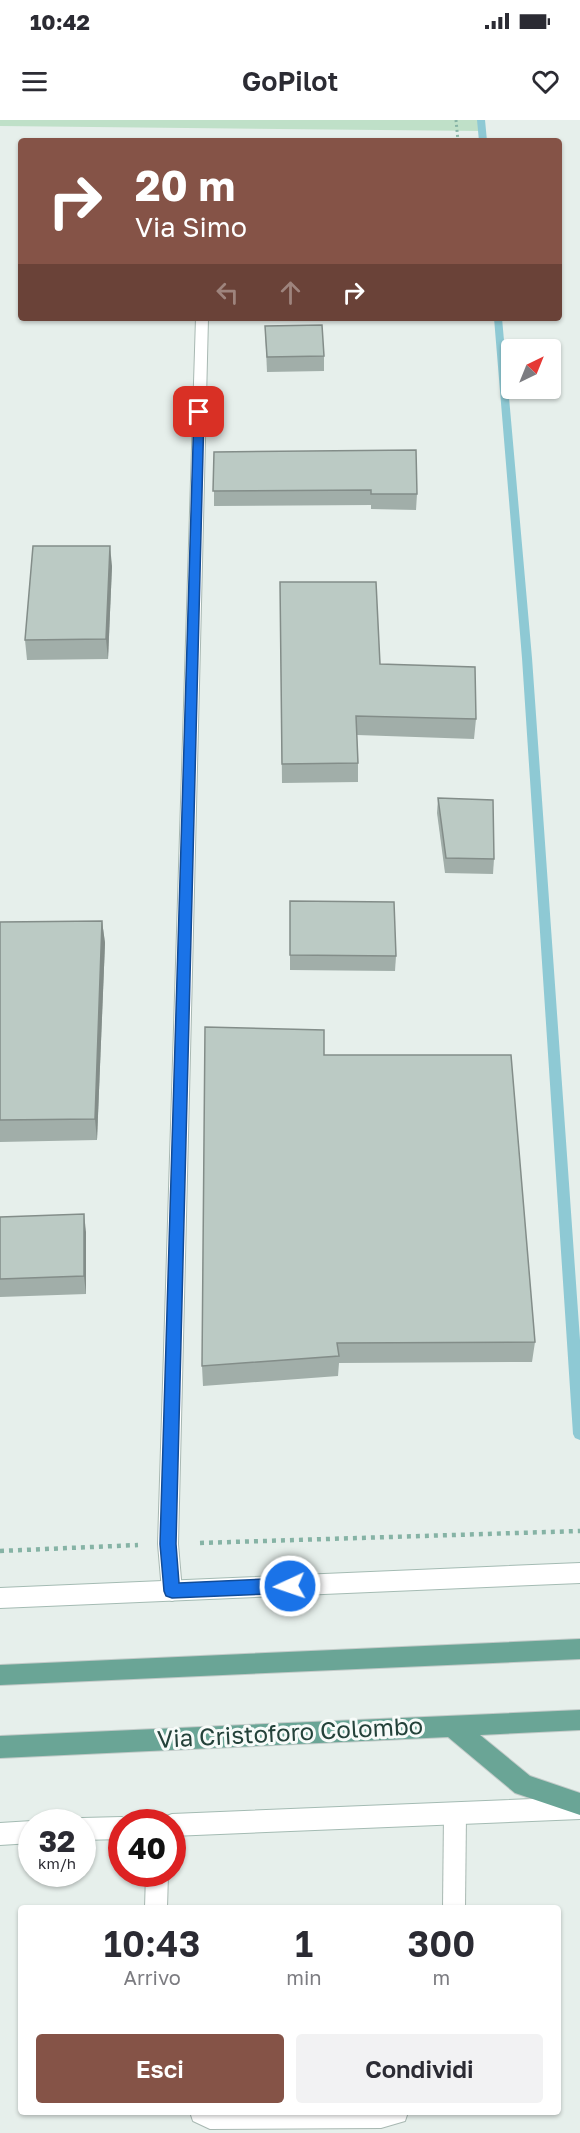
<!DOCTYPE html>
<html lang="it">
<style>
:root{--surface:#fff;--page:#f2f2f3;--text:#2b2b33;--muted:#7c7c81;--accent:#855347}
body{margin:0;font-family:"Golos Text",sans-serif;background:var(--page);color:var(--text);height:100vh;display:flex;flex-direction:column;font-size:22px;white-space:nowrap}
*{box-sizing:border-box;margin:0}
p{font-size:20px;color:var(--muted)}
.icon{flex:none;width:33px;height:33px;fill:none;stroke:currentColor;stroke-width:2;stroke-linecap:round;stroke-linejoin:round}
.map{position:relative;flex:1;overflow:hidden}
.drawer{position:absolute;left:18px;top:1785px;width:543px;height:210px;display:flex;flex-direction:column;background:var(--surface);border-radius:6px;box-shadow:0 2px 4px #0004}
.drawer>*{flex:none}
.top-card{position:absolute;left:18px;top:18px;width:544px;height:183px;border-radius:6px;box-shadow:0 2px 4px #0004;background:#855347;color:#fff;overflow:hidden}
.needle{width:39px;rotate:43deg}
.controls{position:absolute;left:501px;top:219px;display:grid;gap:12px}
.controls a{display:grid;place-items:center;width:60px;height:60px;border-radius:6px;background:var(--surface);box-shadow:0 2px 4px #0004;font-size:30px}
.speed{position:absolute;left:18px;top:1689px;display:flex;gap:12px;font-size:30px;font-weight:700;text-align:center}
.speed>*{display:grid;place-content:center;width:78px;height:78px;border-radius:50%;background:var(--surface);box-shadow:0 2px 4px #0004;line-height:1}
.speed small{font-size:15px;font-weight:400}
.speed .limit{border:9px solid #d22;background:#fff;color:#111}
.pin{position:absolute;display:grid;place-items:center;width:51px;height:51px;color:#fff;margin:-26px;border-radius:12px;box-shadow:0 3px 9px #0006}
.me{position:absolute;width:66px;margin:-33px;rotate:267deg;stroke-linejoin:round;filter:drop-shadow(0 0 4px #0008)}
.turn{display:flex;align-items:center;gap:21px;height:126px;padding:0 18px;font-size:27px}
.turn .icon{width:78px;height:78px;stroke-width:2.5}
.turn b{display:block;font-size:42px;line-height:51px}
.lanes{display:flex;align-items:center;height:57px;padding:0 18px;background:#0003;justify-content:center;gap:30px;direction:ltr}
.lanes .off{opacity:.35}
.eta{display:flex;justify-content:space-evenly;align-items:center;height:102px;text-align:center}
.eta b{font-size:36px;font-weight:600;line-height:42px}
.action{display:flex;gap:12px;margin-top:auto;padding:12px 18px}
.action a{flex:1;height:69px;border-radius:6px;background:var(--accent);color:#fff;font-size:24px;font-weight:600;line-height:69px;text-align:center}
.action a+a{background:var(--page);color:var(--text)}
.status{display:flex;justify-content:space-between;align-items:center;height:42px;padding:0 30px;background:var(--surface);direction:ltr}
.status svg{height:16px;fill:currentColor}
header{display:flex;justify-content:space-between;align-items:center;height:78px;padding:0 18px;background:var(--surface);font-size:27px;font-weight:600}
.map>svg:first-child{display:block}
.green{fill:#bfe0c8}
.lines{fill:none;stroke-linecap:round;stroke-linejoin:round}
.stream{fill:#8ec9d4;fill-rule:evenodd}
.lane-casing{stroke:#a8b8b2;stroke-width:2}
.street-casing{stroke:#a8b8b2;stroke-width:2}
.secondary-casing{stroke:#a4bbb3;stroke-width:2}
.primary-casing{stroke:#c2cac8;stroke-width:2}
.path-far1{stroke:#86b3a5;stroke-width:3;stroke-dasharray:2 3;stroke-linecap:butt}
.path{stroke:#86b3a5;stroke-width:4.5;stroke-dasharray:4 5;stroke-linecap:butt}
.lane{fill:#fff;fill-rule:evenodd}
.street{fill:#fff;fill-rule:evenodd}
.secondary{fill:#fff;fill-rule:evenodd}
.primary{fill:#6aa596;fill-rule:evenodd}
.wall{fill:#a1aea9}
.shaded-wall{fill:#838d89}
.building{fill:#bbcac4;stroke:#838d89;stroke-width:1.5}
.route{fill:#1a73e8;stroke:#114b97;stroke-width:1.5}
.labels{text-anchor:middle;stroke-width:6;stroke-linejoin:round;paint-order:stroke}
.near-street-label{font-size:24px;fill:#24423a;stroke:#f7fbf9}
</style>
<div class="status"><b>10:42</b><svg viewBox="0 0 49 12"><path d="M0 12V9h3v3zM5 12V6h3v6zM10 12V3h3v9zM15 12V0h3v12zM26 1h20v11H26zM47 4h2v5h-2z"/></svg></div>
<header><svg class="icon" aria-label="menu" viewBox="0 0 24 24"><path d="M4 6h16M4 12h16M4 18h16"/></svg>GoPilot<svg class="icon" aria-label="heart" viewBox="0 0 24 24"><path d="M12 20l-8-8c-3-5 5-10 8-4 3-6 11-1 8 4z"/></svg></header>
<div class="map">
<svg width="580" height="2013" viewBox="0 0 580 2013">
<rect width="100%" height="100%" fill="#e6efeb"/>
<!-- green -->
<path class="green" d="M 0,0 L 482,0 L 482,11 L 0,6 Z"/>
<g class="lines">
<!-- stream -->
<g class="stream">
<path d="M 477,0 L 485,0 L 487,21 L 479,21 Z"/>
<path d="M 494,198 L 502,198 L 532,538 L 580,1220 L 580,1320 L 575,1318 L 573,1314 L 522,538 Z"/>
</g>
<defs>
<g id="lane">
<path d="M 455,1683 L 463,1686 L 466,1694 L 465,1788 L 443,1788 L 444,1694 L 447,1686 Z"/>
<path d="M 146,1754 L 168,1754 L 167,1788 L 145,1788 Z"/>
<path d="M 190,1992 L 408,1992 L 405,2001 L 381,2008 L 210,2009 L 193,2001 Z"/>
</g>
<path id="street" d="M 196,198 L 208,198 L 178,1424 L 182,1471 L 179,1478 L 172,1481 L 165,1478 L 162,1471 L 158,1424 Z"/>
<g id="secondary">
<path d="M 580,1443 L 580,1463 L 0,1488 L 0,1468 Z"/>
<path d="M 580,1677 L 580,1699 L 172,1716 L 172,1702 L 162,1702 L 164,1697 L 172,1694 Z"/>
<path d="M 122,1697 L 131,1702 L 122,1702 L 122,1719 L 82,1720 L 82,1702 L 74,1702 L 82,1698 Z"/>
<path d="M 32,1701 L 36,1702 L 32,1702 L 32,1723 L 0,1725 L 0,1703 Z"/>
</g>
<g id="primary">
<path d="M 580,1519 L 580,1539 L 0,1565 L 0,1545 Z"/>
<path d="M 580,1590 L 580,1610 L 480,1615 L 530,1656 L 580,1673 L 580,1695 L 515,1673 L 448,1617 L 0,1638 L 0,1616 Z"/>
</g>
</defs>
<!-- lane casing -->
<use href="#lane" class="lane-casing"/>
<!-- street casing -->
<use href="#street" class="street-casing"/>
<!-- secondary casing -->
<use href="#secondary" class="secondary-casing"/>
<!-- primary casing -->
<use href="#primary" class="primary-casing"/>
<!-- path-far1 -->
<path class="path-far1" d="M 456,0 L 458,21"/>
<!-- path -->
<g class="path">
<path d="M 200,1423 L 580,1411"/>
<path d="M 0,1431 L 138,1425"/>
</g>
<!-- lane -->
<use href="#lane" class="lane"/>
<!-- street -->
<use href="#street" class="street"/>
<!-- secondary -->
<use href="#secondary" class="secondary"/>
<!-- primary -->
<use href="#primary" class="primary"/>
</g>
<!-- wall -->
<g class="wall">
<path d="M 265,206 L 324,236 L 324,251 L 267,252 Z"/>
<path d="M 214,332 L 417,374 L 416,390 L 371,389 L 371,385 L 214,386 Z"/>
<path d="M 112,446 L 108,539 L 27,540 L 25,520 Z"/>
<path d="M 280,462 L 380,544 L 476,599 L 474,619 L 357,615 L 358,643 L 358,662 L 282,663 Z"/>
<path d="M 438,678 L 494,739 L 493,754 L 445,753 L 437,693 Z"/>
<path d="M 290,781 L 396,836 L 395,851 L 290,850 Z"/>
<path d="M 102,801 L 105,823 L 97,1020 L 0,1022 L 0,802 Z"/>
<path d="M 324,935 L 535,1222 L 532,1242 L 339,1243 L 338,1256 L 203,1266 L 202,1246 Z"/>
<path d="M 0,1097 L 86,1112 L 86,1174 L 0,1177 Z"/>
</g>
<!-- shaded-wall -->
<g class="shaded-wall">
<path d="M 110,426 L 112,446 L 108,539 L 106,519 Z"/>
<path d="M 102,801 L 105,823 L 97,1020 L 95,999 Z"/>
<path d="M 84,1094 L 86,1112 L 86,1174 L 84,1156 Z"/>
</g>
<!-- building -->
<g class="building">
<path d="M 322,205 L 324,236 L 267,237 L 265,206 Z"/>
<path d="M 416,330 L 417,374 L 371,374 L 371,370 L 213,371 L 214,332 Z"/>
<path d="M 33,426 L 110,426 L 106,519 L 25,520 Z"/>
<path d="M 280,462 L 376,462 L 380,544 L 475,547 L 476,599 L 356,596 L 358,643 L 282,644 Z"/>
<path d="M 438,678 L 493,680 L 494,739 L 446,738 Z"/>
<path d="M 290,781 L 394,782 L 396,836 L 290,835 Z"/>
<path d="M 102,801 L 95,999 L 0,1000 L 0,802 Z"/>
<path d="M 205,907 L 324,910 L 324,935 L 511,935 L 535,1222 L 337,1223 L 339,1236 L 202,1246 Z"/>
<path d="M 84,1094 L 84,1156 L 0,1159 L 0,1097 Z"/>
</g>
<!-- route -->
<path class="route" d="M 199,289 L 204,292 L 176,1424 L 179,1463 L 290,1458 L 295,1460 L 298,1466 L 295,1471 L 290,1473 L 172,1478 L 166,1476 L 164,1471 L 160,1424 L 194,292 Z"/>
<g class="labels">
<!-- near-street labels -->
<g class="near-street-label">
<text transform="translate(290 1613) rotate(-3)" y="8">Via Cristoforo Colombo</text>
</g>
</g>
</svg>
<div class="controls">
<a><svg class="needle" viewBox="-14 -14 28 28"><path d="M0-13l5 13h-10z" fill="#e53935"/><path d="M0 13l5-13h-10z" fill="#7c7c81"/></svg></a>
</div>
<div class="speed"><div>32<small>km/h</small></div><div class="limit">40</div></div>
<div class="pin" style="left:199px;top:292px;background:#d93025"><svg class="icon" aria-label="arrive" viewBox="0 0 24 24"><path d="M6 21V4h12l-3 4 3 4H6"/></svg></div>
<svg class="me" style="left:290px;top:1466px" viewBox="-20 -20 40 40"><circle r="17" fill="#1a73e8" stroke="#fff" stroke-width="3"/><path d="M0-11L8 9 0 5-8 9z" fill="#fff"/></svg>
<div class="top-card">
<div class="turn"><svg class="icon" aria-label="right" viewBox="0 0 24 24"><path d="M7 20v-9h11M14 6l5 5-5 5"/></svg><div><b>20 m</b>Via Simo</div></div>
<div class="lanes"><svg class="icon off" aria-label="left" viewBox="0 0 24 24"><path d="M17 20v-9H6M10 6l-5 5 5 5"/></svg><svg class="icon off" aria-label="ahead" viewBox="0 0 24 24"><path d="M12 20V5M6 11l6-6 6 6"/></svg><svg class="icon" aria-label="right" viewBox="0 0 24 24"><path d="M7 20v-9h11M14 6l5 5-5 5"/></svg></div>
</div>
<section class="drawer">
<div class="eta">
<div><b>10:43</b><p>Arrivo</p></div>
<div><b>1</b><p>min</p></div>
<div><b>300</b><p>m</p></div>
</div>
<div class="action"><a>Esci</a><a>Condividi</a></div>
</section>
</div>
